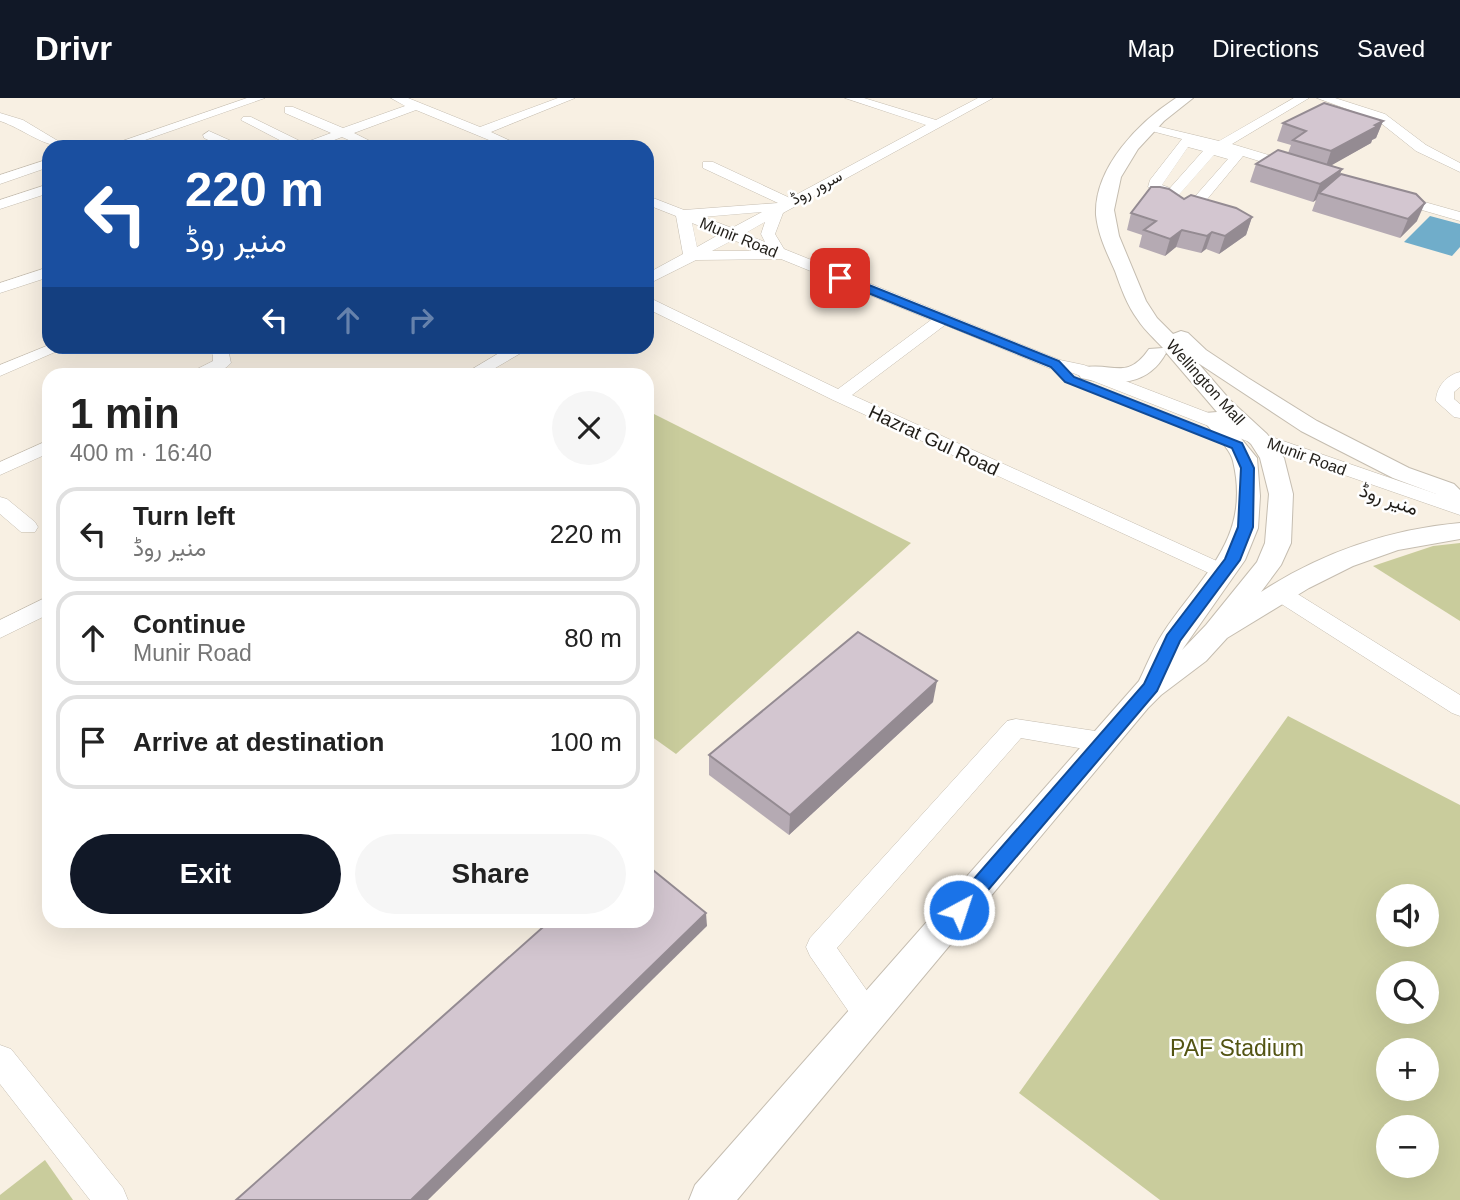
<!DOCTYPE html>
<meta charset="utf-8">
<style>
:root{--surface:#fff;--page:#f6f6f6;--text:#222;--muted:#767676;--line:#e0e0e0;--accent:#111827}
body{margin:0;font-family:Arial,Vazirmatn,sans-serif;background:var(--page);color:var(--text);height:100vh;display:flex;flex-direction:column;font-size:26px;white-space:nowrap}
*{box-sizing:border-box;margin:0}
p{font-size:23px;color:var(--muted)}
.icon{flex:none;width:38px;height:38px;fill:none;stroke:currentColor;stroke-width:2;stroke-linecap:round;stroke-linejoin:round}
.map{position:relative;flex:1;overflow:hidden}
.side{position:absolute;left:42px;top:270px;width:612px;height:560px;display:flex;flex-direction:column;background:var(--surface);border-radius:21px;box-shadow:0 7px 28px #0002}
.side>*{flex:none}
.hud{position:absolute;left:42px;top:42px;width:612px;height:214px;border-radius:21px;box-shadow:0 7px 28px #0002;background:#1a4fa0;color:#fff;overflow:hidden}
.fabs{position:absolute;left:1376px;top:786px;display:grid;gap:14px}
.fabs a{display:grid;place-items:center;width:63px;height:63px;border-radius:50%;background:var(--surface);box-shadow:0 7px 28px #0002;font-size:35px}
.pin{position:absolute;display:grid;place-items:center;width:60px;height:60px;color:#fff;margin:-30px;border-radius:14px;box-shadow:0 4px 10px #0006}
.me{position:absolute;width:77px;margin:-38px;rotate:40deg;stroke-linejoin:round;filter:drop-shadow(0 0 5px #0008)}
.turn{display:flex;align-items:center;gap:24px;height:147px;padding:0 28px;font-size:32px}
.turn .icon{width:91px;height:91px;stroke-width:2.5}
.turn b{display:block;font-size:49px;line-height:60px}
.lanes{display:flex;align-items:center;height:66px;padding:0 28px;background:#0003;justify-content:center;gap:35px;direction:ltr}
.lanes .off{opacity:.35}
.round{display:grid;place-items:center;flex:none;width:74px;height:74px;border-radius:37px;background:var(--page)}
.summary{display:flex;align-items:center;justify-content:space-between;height:119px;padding:0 28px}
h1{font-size:42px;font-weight:700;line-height:52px}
.button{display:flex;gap:14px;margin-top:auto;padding:14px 28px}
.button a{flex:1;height:80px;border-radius:42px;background:var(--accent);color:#fff;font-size:28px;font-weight:700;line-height:80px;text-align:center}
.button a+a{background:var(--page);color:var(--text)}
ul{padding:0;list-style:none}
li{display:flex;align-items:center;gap:21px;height:94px;margin:0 14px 10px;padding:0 14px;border:4px solid var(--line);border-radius:21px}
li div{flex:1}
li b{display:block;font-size:26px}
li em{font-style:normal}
header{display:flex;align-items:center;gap:42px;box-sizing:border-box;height:98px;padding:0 35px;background:var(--accent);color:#fff}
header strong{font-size:33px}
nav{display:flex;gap:38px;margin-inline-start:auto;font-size:24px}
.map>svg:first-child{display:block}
.green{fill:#c9cc9c;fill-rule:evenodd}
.water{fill:#70adca}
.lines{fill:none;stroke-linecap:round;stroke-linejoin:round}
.minor-casing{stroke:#c5bdb0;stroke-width:1}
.major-casing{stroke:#c5bdb0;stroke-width:2}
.minor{fill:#fff;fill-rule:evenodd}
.major{fill:#fff;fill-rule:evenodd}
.wall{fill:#b5aab3}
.shaded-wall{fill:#948b92}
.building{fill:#d3c6d0;stroke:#948b92;stroke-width:2}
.route{fill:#1a73e8;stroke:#114b97;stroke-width:2}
.labels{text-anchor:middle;stroke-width:5;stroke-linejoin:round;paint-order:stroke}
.far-street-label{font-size:16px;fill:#211e19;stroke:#fff}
.street-label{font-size:19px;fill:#211e19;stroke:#fff}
.near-park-label{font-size:23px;fill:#535413;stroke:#fff}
</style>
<header>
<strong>Drivr</strong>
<nav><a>Map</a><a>Directions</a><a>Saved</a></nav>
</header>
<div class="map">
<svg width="1460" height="1102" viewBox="0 0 1460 1102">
<rect width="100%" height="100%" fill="#f8f0e3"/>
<!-- green -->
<g class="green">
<path d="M 648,313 L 911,445 L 676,656 L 648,636 Z"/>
<path d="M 1460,445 L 1460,523 L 1373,468 L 1433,448 Z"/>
<path d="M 1288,618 L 1460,707 L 1460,1102 L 1160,1102 L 1019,995 ZM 1388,798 L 1426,798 L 1426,836 L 1388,836 ZM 1388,875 L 1426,875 L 1426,914 L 1388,914 ZM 1388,952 L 1426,952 L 1426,990 L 1388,990 ZM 1388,1029 L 1426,1029 L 1426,1068 L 1388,1068 Z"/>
<path d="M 45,1062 L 73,1102 L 0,1102 L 0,1097 Z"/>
</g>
<!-- water -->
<path class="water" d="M 1430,118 L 1460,126 L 1460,149 L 1452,158 L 1404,144 Z"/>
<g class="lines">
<defs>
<g id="minor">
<path d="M 247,0 L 265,0 L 125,49 L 105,49 Z"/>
<path d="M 391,0 L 408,0 L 480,29 L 558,0 L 575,0 L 491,34 L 524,49 L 506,49 L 416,12 L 354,35 L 382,49 L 364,49 L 342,39 L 316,49 L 293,49 L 241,22 L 243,19 L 251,19 L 304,45 L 331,35 L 285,15 L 285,9 L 293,9 L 343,30 L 405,8 Z"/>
<path d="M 845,0 L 864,0 L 936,22 L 978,0 L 993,0 L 783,115 L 775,136 L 784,151 L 1060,262 L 1084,267 L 1266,337 L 1460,404 L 1460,417 L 1252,345 L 1073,275 L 1049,270 L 945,227 L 852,297 L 1230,469 L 1233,474 L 1230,479 L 1222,481 L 833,302 L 648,211 L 648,200 L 654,202 L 838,291 L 931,222 L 781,161 L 696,162 L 648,186 L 648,175 L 683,156 L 676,118 L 648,107 L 648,98 L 684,112 L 778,105 L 703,70 L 703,64 L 713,64 L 790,100 L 926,27 ZM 762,114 L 732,130 L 703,119 ZM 765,124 L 761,136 L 765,144 L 744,136 ZM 692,125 L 720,136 L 697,149 ZM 733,142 L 762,153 L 712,153 Z"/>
<path d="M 1294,0 L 1309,0 L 1232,46 L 1298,66 L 1298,72 L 1288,72 L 1243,58 L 1199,111 L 1194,112 L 1163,104 L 1161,101 L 1163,97 L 1148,89 L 1150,82 L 1182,41 L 1144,31 L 1144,25 L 1219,43 ZM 1188,49 L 1203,53 L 1170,90 L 1162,87 ZM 1214,57 L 1228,61 L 1191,103 L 1177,99 Z"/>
<path d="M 1317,0 L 1335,0 L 1385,16 L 1426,47 L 1460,65 L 1460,74 L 1416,53 L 1377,22 Z"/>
<path d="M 0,15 L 23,22 L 68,49 C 42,49 24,31 0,23 Z"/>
<path d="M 209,33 L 238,46 L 240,49 L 223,49 L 204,40 L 203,37 Z"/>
<path d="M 49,61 L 49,69 L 0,86 L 0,77 Z"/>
<path d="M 49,86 L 49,95 L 0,111 L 0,102 Z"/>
<path d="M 1396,96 L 1460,114 L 1460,123 L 1391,103 L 1391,97 Z"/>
<path d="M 49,169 L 49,179 L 0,195 L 0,185 Z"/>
<path d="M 49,247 L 69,248 L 0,278 L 0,267 Z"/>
<path d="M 204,248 L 224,248 L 228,251 L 231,265 C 220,277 207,276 193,276 L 195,272 L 213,263 L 213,257 Z"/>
<path d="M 511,248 L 533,248 L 485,276 L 464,276 Z"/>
<path d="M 1460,274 L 1460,289 L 1454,294 L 1454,301 L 1460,306 L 1460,320 L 1454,319 L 1436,303 C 1436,290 1446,277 1460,274 Z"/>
<path d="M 49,342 L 49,355 L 0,377 L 0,364 Z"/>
<path d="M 0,399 L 7,401 L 35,424 L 38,429 L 35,434 L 21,434 L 0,416 Z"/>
<path d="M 1280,488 L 1288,490 L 1460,597 L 1460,618 L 1452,615 L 1272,500 L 1269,495 L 1272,490 Z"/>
<path d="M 49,498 L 49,516 L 0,540 L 0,522 Z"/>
<path d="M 1016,621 L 1102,634 L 1111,637 L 1114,644 L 1111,651 L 1102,654 L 1021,640 L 837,850 L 884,917 L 880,927 L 869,931 L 858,927 L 810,858 L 806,849 L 810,840 L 1007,623 Z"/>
<path d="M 0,947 L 11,951 L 123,1090 L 128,1102 L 90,1102 L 0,986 Z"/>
</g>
<path id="major" d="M 1176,0 L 1193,0 L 1164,23 L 1138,51 L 1121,79 L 1114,112 L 1119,138 L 1146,203 L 1157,220 L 1173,236 L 1181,233 L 1188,235 L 1206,252 L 1248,280 L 1317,323 L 1409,370 L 1454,386 L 1460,392 L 1460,415 L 1451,412 L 1436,396 L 1393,380 L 1301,333 L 1198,265 L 1230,302 L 1267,336 L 1284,360 L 1293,396 L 1291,445 L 1281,467 L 1261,494 C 1320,455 1390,431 1460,425 L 1460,441 L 1398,452 L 1353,468 L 1309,490 L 1227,540 L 1206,563 L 1161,597 L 1148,610 L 737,1102 L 689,1102 L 695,1087 L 1139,583 C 1147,567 1153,550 1163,535 C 1200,478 1252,442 1233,363 C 1230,349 1210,333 1202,320 L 1205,315 L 1217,314 L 1164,252 L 1166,255 C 1148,288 1116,288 1081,280 L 1078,275 L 1081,270 C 1113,263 1126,284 1149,251 L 1163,250 C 1155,241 1145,233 1138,222 C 1127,207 1121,190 1115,173 C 1107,155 1098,137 1096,117 C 1094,69 1139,24 1176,0 ZM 1230,327 L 1251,346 L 1260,360 L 1269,396 L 1265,445 L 1257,464 L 1206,527 L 1182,552 L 1245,462 L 1258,430 L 1260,398 L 1257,360 Z"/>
</defs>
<!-- minor casing -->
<use href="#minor" class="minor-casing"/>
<!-- major casing -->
<use href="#major" class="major-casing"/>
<!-- minor -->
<use href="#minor" class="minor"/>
<!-- major -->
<use href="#major" class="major"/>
</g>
<!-- wall -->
<g class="wall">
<path d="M 1383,23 L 1376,40 L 1372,42 L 1371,45 L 1331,67 L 1342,71 L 1338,79 L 1417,123 L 1400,140 L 1312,113 L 1316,102 L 1313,104 L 1250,84 L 1256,66 L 1288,55 L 1291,47 L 1277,43 L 1283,25 Z"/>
<path d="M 1131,115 L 1252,119 L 1246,137 L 1219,156 L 1206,151 L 1201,155 L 1176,149 L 1165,158 L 1139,149 L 1142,137 L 1127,132 Z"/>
<path d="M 933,604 L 789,737 L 709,677 L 709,657 Z"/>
</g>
<!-- shaded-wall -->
<g class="shaded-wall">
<path d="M 1383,23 L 1376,40 L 1372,42 L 1371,45 L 1325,71 L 1331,53 Z"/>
<path d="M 1342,71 L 1335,89 L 1319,95 L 1316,102 L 1313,104 L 1320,86 Z"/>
<path d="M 1425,105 L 1417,123 L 1400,140 L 1408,121 Z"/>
<path d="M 1252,119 L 1246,137 L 1219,156 L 1225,138 Z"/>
<path d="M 1182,132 L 1176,149 L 1165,158 L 1170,141 Z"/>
<path d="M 1212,134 L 1206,151 L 1201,155 L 1207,138 Z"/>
<path d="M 937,583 L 933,604 L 789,737 L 790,717 Z"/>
<path d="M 706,815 L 707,828 L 428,1102 L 411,1102 Z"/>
</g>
<!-- building -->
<g class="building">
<path d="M 1324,5 L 1383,23 L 1375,27 L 1378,28 L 1331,53 L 1293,42 L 1306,33 L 1283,25 Z"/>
<path d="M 1278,52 L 1342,71 L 1320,86 L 1256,66 Z"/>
<path d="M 1341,76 L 1416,96 L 1425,105 L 1408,121 L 1319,95 Z"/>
<path d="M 1151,89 L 1160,89 L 1169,91 L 1184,101 L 1191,97 L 1236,110 L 1252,119 L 1225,138 L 1212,134 L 1207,138 L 1182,132 L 1170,141 L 1144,132 L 1156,123 L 1131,115 Z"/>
<path d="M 858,534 L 937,583 L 790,717 L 709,657 Z"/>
<path d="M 648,768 L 706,815 L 411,1102 L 236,1102 L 551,822 L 648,822 Z"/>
</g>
<!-- route -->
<path class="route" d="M 836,177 L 844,177 L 1059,263 L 1074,279 L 1242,345 L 1254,370 L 1253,429 L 1240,462 L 1180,543 L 1157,593 L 966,818 L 959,820 L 952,818 L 949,812 L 952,806 L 1144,586 L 1167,537 L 1225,461 L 1238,429 L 1241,370 L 1232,350 L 1065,284 L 1051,269 L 836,182 Z"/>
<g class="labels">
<!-- far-street labels -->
<g class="far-street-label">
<text transform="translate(816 89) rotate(-28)" y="6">سرور روڈ</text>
<text transform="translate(739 139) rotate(22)" y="6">Munir Road</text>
<text transform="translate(1206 284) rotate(48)" y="6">Wellington Mall</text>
<text transform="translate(1307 358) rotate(20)" y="6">Munir Road</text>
</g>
<!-- street labels -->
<g class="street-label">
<text transform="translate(934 342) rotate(25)" y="7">Hazrat Gul Road</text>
<text transform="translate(1389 401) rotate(19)" y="7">منیر روڈ</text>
</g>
<!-- near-park labels -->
<g class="near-park-label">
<text x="1237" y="958">PAF Stadium</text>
</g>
</g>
</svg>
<div class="fabs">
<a><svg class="icon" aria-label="sound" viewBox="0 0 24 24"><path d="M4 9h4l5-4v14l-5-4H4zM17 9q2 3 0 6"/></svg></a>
<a><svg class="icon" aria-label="search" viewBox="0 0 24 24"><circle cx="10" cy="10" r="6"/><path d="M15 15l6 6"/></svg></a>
<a>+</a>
<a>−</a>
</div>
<div class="pin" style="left:840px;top:180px;background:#d93025"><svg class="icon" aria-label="arrive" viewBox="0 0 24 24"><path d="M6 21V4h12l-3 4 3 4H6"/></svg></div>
<svg class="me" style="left:959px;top:812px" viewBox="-20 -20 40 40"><circle r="17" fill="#1a73e8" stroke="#fff" stroke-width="3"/><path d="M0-11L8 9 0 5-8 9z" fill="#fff"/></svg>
<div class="hud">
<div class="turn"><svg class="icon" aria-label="left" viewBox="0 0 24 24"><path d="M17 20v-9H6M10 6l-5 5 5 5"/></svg><div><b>220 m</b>منیر روڈ</div></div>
<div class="lanes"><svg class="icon" aria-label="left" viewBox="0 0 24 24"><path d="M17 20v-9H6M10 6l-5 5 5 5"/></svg><svg class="icon off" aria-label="ahead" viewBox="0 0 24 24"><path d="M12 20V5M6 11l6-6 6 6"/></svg><svg class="icon off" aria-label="right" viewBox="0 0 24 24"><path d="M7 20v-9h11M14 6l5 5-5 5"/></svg></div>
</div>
<section class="side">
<div class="summary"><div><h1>1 min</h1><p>400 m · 16:40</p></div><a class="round"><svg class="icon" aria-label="close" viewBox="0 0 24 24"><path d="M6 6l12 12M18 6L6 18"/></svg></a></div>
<ul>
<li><svg class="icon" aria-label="left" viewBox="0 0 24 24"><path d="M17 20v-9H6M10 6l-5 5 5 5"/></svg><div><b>Turn left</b><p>منیر روڈ</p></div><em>220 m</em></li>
<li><svg class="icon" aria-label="ahead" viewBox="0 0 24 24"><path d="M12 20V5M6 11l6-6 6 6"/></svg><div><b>Continue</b><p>Munir Road</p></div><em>80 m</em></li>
<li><svg class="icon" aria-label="arrive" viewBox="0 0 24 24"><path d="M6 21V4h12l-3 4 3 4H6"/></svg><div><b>Arrive at destination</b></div><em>100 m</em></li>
</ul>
<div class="button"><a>Exit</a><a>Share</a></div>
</section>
</div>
